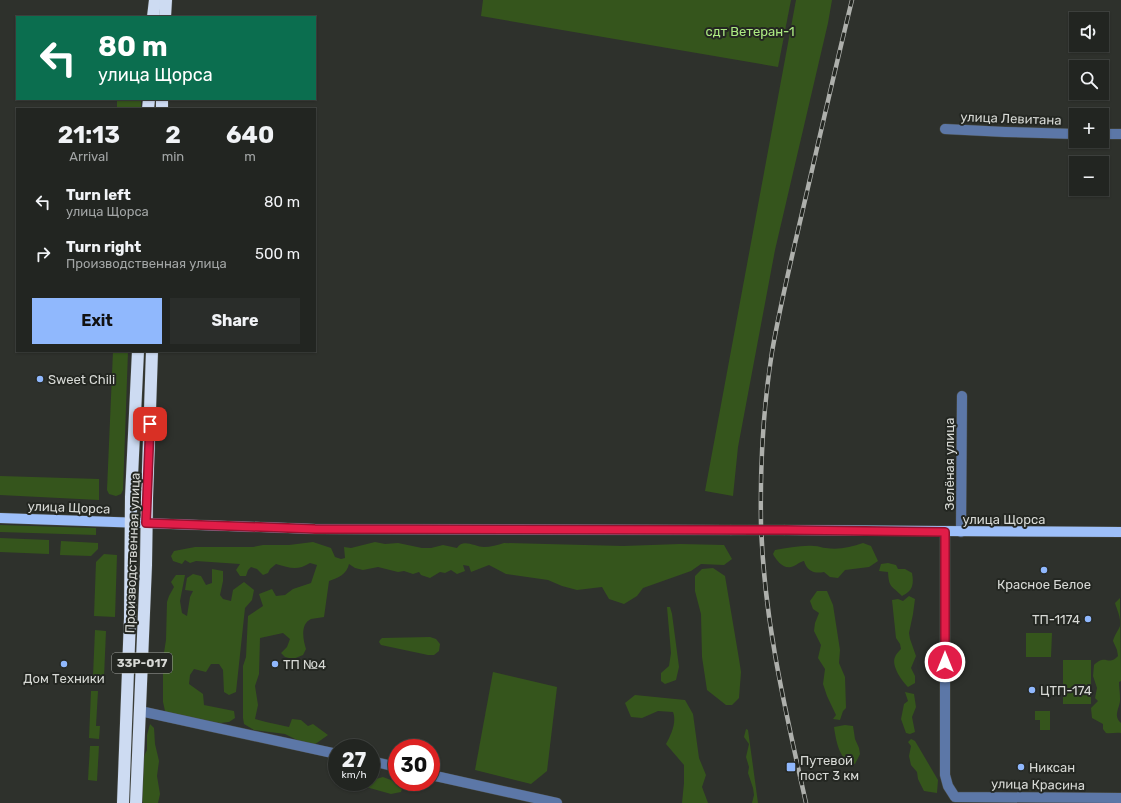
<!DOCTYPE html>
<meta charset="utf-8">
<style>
:root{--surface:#222521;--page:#2a2d2a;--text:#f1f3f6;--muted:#a2a5a5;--line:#3f423f;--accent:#90b8fd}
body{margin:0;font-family:Rubik,sans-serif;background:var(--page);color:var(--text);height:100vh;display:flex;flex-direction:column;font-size:15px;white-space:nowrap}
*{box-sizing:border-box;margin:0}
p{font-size:13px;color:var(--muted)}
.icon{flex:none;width:22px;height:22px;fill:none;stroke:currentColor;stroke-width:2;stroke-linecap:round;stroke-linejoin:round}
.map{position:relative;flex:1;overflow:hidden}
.sheet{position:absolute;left:16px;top:108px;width:300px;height:244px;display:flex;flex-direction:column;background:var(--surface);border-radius:0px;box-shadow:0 1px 3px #0004,0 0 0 1px var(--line)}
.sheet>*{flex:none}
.banner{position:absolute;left:16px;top:16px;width:300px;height:84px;border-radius:0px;box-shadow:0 1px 3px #0004,0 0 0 1px var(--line);background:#0b6e4f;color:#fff;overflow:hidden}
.fabs{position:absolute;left:1069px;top:12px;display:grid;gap:8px}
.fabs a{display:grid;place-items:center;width:40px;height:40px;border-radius:0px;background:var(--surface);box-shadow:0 1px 3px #0004,0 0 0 1px var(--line);font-size:20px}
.speed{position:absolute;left:328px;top:739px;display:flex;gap:8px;font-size:20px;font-weight:700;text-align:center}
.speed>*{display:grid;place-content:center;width:52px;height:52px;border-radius:50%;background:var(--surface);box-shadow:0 1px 3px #0004,0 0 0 1px var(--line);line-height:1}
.speed small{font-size:10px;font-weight:400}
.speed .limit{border:6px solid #d22;background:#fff;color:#111}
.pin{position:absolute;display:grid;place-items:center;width:34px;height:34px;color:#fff;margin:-17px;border-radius:8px;box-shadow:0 2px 6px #0006}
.me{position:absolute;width:44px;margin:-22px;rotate:0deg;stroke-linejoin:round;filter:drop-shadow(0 0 3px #0008)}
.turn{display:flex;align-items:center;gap:14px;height:84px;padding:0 16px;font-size:18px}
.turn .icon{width:52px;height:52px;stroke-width:2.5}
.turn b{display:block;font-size:28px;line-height:34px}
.eta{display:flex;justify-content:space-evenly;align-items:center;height:68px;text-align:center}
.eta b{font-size:24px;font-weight:700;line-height:28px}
.primary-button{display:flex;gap:8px;margin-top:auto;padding:8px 16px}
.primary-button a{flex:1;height:46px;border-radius:0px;background:var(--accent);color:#111;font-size:16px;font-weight:700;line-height:46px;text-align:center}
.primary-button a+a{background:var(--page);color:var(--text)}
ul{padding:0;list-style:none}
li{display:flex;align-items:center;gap:12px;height:52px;padding:0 16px}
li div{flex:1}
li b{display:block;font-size:15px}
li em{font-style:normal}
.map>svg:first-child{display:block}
.green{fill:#35551c}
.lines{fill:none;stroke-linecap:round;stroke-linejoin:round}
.minor-casing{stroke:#494c47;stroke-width:11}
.major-casing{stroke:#494c47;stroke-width:11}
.highway-casing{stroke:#494c47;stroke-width:13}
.minor{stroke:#5c77a7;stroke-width:10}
.major{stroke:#9dbff9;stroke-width:10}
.highway{stroke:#cddbf2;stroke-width:12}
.rail-casing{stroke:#aeb0ac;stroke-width:4.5}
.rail{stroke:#242722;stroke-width:3;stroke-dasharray:9;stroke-linecap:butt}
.major-bridge-casing{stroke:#494c47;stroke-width:11;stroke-linecap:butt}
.major-bridge{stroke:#9dbff9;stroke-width:10}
.route-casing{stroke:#92132f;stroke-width:10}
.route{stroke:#e11d48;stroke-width:7}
.poi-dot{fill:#90b8fd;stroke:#242722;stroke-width:1.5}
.labels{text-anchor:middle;stroke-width:4;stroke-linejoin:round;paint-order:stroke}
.shield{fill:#242722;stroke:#a1a49f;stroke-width:1}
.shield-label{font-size:12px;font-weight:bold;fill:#d7d9d5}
.park-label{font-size:13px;fill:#acea82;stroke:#242722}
.street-label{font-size:13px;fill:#d7d9d5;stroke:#242722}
.poi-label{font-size:13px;fill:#d7d9d5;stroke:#242722;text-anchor:start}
</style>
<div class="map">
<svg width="1121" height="803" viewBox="0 0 1121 803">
<rect width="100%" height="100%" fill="#2e312c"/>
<!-- green -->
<g class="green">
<path d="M 483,0 L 791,0 L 778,67 L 481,16 Z"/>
<path d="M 796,0 L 832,0 L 828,23 L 775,250 L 738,447 L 733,496 L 705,491 Z"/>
<rect x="117" y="99" width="24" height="10"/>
<path d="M 113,351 L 128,351 L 123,490 L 121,494 L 116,496 L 109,494 L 107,490 Z"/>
<path d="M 0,476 L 99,479 L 99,500 L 0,495 Z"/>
<path d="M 0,525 L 96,528 L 96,535 L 0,532 Z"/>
<path d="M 0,538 L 49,540 L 49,554 L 0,552 Z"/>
<path d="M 61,541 L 98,543 L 98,549 L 91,556 L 60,555 Z"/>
<path d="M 313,542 L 331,548 L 335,557 L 341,559 L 345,558 L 344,547 L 351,548 L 375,542 L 385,544 L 398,543 L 422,548 L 431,548 L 443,545 L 457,548 C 463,538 475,547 484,547 C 490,547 498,545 504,543 L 623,546 L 680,544 L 724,545 L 732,559 L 724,565 L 701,564 L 691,571 L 643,588 L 637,596 L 624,604 L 609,599 L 602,587 L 577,590 L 562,586 L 548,580 L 506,574 L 489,565 L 471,572 L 469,566 L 463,565 L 465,571 L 457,574 L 451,570 L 445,573 L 440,572 L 430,578 L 421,575 L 419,572 L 413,574 L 404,571 L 398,572 L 378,567 L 363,570 L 355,568 L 349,564 C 347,574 338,578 329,581 L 324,617 C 320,618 315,618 311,619 C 300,624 303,640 306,649 L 303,655 L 293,659 L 285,657 L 281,653 L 287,647 L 290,639 L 283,633 L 260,638 L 259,674 L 255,686 L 258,705 L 255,719 L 266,722 L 289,727 L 292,719 L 301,720 L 308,726 L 313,724 L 328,735 L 314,745 L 307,745 L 285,734 L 254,730 L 244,724 L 243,718 L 243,666 L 246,657 L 248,616 L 263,606 L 259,594 L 272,589 L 276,596 L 285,595 L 293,589 L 311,583 L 317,565 L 310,563 C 297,571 290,568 276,564 L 270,569 L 268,573 L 263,575 L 257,569 L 251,567 L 248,570 L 246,576 L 240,576 L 236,570 L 240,564 L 196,561 L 190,563 L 185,560 L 182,564 L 173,561 L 171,556 L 174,551 L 195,547 L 253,547 L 263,545 L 289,545 Z"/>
<path d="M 863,543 L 871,546 L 878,561 L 869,567 L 845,570 L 838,578 L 830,577 L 824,572 C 814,574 807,571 804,561 C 799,562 796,566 791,567 C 783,569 776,560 773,554 L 775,550 C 788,548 801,545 814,546 C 819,546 822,548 826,548 C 839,550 851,547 863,543 Z"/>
<path d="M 104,554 L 117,555 L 115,617 L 94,616 L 96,562 Z"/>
<path d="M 888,563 L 896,565 L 898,569 L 905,569 L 912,573 C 914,584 913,591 902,596 C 891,585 889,588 888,572 L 879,571 L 881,564 Z"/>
<path d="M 713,568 L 725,576 L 739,659 L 741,672 L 739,698 L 732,705 L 726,705 L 707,690 L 702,657 L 701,614 L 695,591 L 695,576 L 702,569 Z"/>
<path d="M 212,569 L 223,571 L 223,581 L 220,595 L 223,599 L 231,601 L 233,590 L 244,582 L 254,590 L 252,600 L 245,608 L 236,692 L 229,695 L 224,692 L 223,670 L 219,664 L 211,664 L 206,672 L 194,669 L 190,675 L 189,684 L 203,694 L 204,705 L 234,711 L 235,718 L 229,722 L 220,723 L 167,714 L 165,711 L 163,702 L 163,659 L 166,640 L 167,602 L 169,596 L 174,587 L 171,582 L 176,575 L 185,575 L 180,601 L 182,613 L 187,616 L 190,597 L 193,591 L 185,590 L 187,578 L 193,574 L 201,576 L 206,585 L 212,583 Z"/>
<path d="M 817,591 L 827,591 L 833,605 L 840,650 L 839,663 L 845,677 L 846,708 L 843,711 L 840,720 L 833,719 L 836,715 L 827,696 L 823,684 L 825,669 L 818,658 L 821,645 L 814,631 L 815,623 L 819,613 L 813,609 L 810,601 Z"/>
<path d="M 909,596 L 915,599 L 913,614 L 909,633 L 910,639 L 916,656 L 911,668 L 915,676 L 915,683 L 908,687 C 902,681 891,666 895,657 C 896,654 899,651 901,649 L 900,644 L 896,638 L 892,600 L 898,599 L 903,601 Z"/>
<path d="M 1120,598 L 1121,681 L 1119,682 C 1119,687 1120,693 1120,698 C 1121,707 1112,715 1121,723 L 1121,733 C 1116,732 1111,734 1106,733 L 1103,729 L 1103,724 L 1092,718 L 1091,708 L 1098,701 L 1095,698 L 1097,688 L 1093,676 L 1094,665 C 1106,653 1108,667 1118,656 L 1117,650 L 1113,641 C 1114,636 1119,629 1120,626 C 1121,617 1117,610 1115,603 Z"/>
<path d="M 667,607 L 670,607 L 672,614 L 679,667 L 676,680 L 665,684 L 661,681 L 661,673 L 669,666 L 671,653 Z"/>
<path d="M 95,630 L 106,631 L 104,677 L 93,676 Z"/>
<path d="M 1026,633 L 1052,633 L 1051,657 L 1026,657 Z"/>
<path d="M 430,637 L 436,639 L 440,644 L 439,651 L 434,655 L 428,655 L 381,645 L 379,642 L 380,640 L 382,638 Z"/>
<rect x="1063" y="660" width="28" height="44"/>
<path d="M 493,672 L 557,687 L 547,771 L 531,784 L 475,770 Z"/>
<path d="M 91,691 L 98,691 L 96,726 L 100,726 L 99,739 L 89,738 Z"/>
<path d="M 905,692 L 914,694 L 916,707 L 912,717 L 915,732 L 910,734 L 906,733 L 901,719 L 904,704 L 908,701 Z"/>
<path d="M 635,695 L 685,700 L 693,714 L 699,758 L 706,775 L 702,787 L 708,803 L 682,803 L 684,783 L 684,765 L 666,744 C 671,735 677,722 673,712 L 658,711 L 642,718 L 631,717 L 625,703 Z"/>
<path d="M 1035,711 L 1050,711 L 1050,730 L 1040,730 L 1040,720 L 1035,720 Z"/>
<path d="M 150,724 L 154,728 L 155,744 L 159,761 L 157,776 L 160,794 L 158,803 L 143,803 L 139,794 L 143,758 L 147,750 L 147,735 Z"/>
<path d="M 845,725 L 853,726 L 855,739 L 859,748 L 860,754 L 855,764 C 839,762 836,740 834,727 Z"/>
<path d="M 746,729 L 748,730 L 758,803 L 752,803 L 754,795 L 753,788 L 748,773 L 749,767 L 746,757 L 749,744 L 744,737 Z"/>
<path d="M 911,739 L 915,741 L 918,746 L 938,780 L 937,793 L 924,791 L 918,779 L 917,772 L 911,765 L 909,756 L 911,746 L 908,742 Z"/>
<path d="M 90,746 L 99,746 L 97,781 L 88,780 Z"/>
<path d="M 371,776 L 376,779 L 383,777 L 396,782 L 403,786 L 401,792 L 391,794 L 366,787 L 364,782 L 371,782 Z"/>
</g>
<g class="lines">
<defs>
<g id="minor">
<path d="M 945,129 L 1005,132 L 1076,134"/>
<path d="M 1102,134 L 1121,134"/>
<path d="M 945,532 L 945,775 L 948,786 L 955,797 L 1121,798"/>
<path d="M 961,532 L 962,396"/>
<path d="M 140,711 L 337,754"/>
<path d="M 371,761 L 397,767"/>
<path d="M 431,775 L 557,803"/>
</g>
<g id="major">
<path d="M 0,518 L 315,529 L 730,530"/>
<path d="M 785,530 L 1121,532"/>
</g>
<g id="highway">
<path d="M 153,17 L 155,0"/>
<path d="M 165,17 L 166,0"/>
<path d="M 148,109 L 149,99"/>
<path d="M 162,109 L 162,99"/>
<path d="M 123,803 L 130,618 L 131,497 L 138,351"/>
<path d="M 136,803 L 146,565 L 147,498 L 152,351"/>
</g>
</defs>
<!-- minor casing -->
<use href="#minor" class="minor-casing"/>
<!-- major casing -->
<use href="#major" class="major-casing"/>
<!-- highway casing -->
<use href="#highway" class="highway-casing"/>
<!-- minor -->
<use href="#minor" class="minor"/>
<!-- major -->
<use href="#major" class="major"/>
<!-- highway -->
<use href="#highway" class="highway"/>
<defs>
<path id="rail" d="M 806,803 C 785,709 764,621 761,524 C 760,467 763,409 772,352 C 781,300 794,248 806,196 C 821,131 836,65 852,0"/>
</defs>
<!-- rail casing -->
<use href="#rail" class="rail-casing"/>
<!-- rail -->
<use href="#rail" class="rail"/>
<defs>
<path id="major-bridge" d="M 730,530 L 785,530"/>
</defs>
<!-- major-bridge casing -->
<use href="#major-bridge" class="major-bridge-casing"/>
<!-- major-bridge -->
<use href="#major-bridge" class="major-bridge"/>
</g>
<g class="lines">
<defs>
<path id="route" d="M 150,424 L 146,523 L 315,529 L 786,530 L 945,532 L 945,662"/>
</defs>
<!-- route casing -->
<use href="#route" class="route-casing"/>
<!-- route -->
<use href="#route" class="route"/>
</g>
<!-- markers -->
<g class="poi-dot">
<circle cx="40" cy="379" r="4"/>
<circle cx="1044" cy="570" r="4"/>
<circle cx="1088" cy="619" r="4"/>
<circle cx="64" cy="664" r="4"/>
<circle cx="275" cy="664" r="4"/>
<circle cx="1032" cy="690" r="4"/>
<rect x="786" y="762" width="10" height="10" rx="2"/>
<circle cx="1021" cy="767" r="4"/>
</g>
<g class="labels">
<!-- shield labels -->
<rect class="shield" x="112" y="653" width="60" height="20" rx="3"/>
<g class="shield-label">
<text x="142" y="667">33Р-017</text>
</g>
<!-- park labels -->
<g class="park-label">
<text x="750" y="36">сдт Ветеран-1</text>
</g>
<!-- street labels -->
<g class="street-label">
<text transform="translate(1011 118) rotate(2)" y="5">улица Левитана</text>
<text transform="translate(949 464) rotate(-90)" y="5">Зелёная улица</text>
<text transform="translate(69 507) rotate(2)" y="5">улица Щорса</text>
<text x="1004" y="524">улица Щорса</text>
<text transform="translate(132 553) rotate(-88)" y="5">Производственная улица</text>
<text transform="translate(1038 784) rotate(1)" y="5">улица Красина</text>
</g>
<!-- poi labels -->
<g class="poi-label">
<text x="48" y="384">Sweet Chili</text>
<text x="1044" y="589" text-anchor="middle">Красное Белое</text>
<text x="1080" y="624" text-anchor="end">ТП-1174</text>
<text x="283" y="669">ТП №4</text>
<text x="64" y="683" text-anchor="middle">Дом Техники</text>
<text x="1040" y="695">ЦТП-174</text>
<text x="800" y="765">Путевой<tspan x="800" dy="15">пост 3 км</tspan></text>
<text x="1029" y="772">Никсан</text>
</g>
</g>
</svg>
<div class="fabs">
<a><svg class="icon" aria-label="sound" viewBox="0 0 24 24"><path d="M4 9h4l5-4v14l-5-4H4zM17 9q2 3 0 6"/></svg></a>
<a><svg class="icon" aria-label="search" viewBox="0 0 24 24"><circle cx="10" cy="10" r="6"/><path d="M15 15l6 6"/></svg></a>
<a>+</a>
<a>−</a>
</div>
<div class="speed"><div>27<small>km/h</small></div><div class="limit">30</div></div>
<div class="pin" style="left:150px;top:424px;background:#d93025"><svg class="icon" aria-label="arrive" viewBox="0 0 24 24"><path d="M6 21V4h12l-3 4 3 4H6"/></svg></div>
<svg class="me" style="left:945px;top:662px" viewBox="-20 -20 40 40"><circle r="17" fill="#e11d48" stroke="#fff" stroke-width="3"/><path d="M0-11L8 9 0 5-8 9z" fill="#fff"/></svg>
<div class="banner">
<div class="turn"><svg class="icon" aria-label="left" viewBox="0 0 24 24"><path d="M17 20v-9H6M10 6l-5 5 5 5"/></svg><div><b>80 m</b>улица Щорса</div></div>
</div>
<section class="sheet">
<div class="eta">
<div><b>21:13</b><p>Arrival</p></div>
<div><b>2</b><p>min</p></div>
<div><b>640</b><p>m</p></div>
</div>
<ul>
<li><svg class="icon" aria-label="left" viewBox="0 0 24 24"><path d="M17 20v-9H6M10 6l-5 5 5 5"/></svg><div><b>Turn left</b><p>улица Щорса</p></div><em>80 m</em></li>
<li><svg class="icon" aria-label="right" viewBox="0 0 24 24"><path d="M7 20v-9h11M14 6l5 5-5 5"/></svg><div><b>Turn right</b><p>Производственная улица</p></div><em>500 m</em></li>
</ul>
<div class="primary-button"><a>Exit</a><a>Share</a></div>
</section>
</div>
